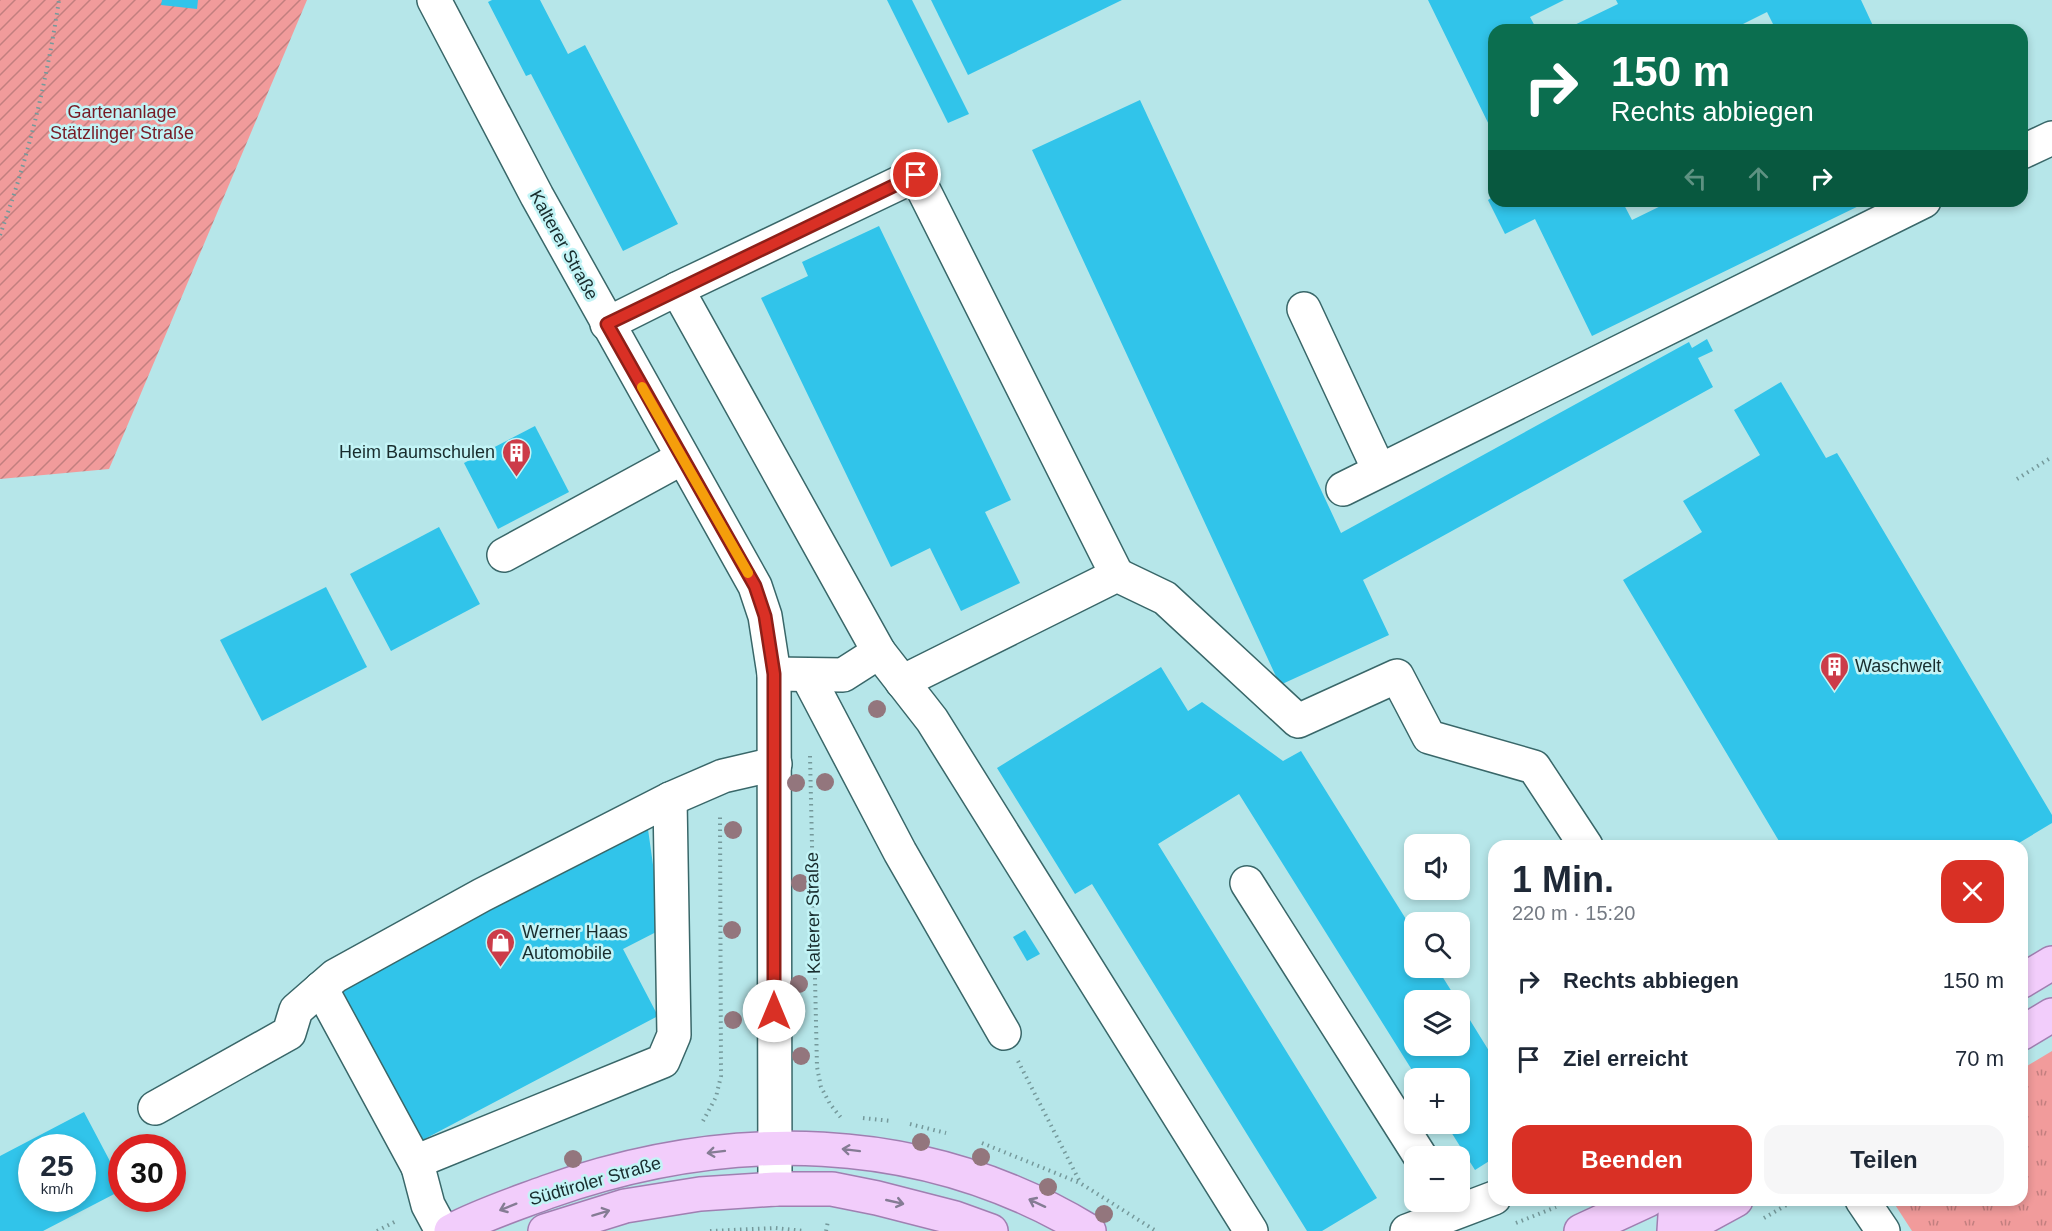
<!DOCTYPE html>
<html lang="de">
<meta charset="utf-8">
<style>
:root{--surface:#fff;--page:#f6f6f7;--text:#1f2937;--muted:#747a83;--accent:#d93025}
body{margin:0;font-family:Helvetica,sans-serif;background:var(--page);color:var(--text);height:100vh;display:flex;flex-direction:column;font-size:22px;white-space:nowrap}
*{box-sizing:border-box;margin:0}
p{font-size:20px;color:var(--muted)}
.icon{flex:none;width:33px;height:33px;fill:none;stroke:currentColor;stroke-width:2;stroke-linecap:round;stroke-linejoin:round}
.map{position:relative;flex:1;overflow:hidden}
.side{position:absolute;left:1488px;top:840px;width:540px;height:366px;display:flex;flex-direction:column;background:var(--surface);border-radius:18px;box-shadow:0 3px 9px #0003}
.side>*{flex:none}
.hud{position:absolute;left:1488px;top:24px;width:540px;height:183px;border-radius:18px;box-shadow:0 3px 9px #0003;background:#0b6e4f;color:#fff;overflow:hidden}
.tools{position:absolute;left:1404px;top:834px;display:grid;gap:12px}
.tools a{display:grid;place-items:center;width:66px;height:66px;border-radius:12px;background:var(--surface);box-shadow:0 3px 9px #0003;font-size:30px}
.speed{position:absolute;left:18px;top:1134px;display:flex;gap:12px;font-size:30px;font-weight:700;text-align:center}
.speed>*{display:grid;place-content:center;width:78px;height:78px;border-radius:50%;background:var(--surface);box-shadow:0 3px 9px #0003;line-height:1}
.speed small{font-size:15px;font-weight:400}
.speed .limit{border:9px solid #d22;background:#fff;color:#111}
.pin{position:absolute;display:grid;place-items:center;width:51px;height:51px;color:#fff;margin:-26px;border:3px solid #fff;border-radius:50%;box-shadow:0 2px 6px #0007}
.me{position:absolute;width:66px;margin:-33px;rotate:0deg;stroke-linejoin:round;filter:drop-shadow(0 0 4px #0008)}
.turn{display:flex;align-items:center;gap:21px;height:126px;padding:0 24px;font-size:27px}
.turn .icon{width:78px;height:78px;stroke-width:2.5}
.turn b{display:block;font-size:42px;line-height:51px}
.lanes{display:flex;align-items:center;height:57px;padding:0 24px;background:#0003;justify-content:center;gap:30px;direction:ltr}
.lanes .off{opacity:.35}
.round{display:grid;place-items:center;flex:none;width:63px;height:63px;border-radius:18px;background:var(--page)}
.head{display:flex;align-items:center;justify-content:space-between;height:102px;padding:0 24px}
h1{font-size:36px;font-weight:700;line-height:45px}
.cta{display:flex;gap:12px;margin-top:auto;padding:12px 24px}
.cta a{flex:1;height:69px;border-radius:18px;background:var(--accent);color:#fff;font-size:24px;font-weight:700;line-height:69px;text-align:center}
.cta a+a{background:var(--page);color:var(--text)}
ul{padding:0;list-style:none}
li{display:flex;align-items:center;gap:18px;height:78px;padding:0 24px}
li div{flex:1}
li b{display:block;font-size:22px}
li em{font-style:normal}
.map>svg:first-child{display:block}
.grass{fill:url(#grass-tufts)}
.garden{fill:url(#garden-furrows)}
.building{fill:#31c4ea;fill-rule:evenodd}
.lines{fill:none;stroke-linecap:round;stroke-linejoin:round}
.minor-casing{stroke:#396769;stroke-width:36}
.major-casing{stroke:#a07fb1;stroke-width:36}
.path{stroke:#75999b;stroke-width:4;stroke-dasharray:1.5 4.5;stroke-linecap:butt}
.minor{stroke:#fff;stroke-width:33}
.major{stroke:#f2cdfb;stroke-width:33}
.tree{fill:#93767d}
.oneway{stroke:#857c94}
.route-casing{stroke:#8d1f18;stroke-width:15}
.route{stroke:#d93025;stroke-width:10}
.slow{stroke:#f59e0b;stroke-width:10}
.labels{text-anchor:middle;stroke-width:5;stroke-linejoin:round;paint-order:stroke}
.park-label{font-size:18px;fill:#771a24;stroke:#c3f4f6}
.street-label{font-size:18px;fill:#182c2d;stroke:#c3f4f6}
.poi-label{font-size:18px;fill:#182c2d;stroke:#c3f4f6;text-anchor:start}
</style>
<div class="map">
<svg width="2052" height="1231" viewBox="0 0 2052 1231">
<defs>
<pattern id="grass-tufts" width="24" height="20" patternUnits="userSpaceOnUse" patternTransform="scale(1.5)"><rect width="24" height="20" fill="#f19b9b"/><path d="M3 7l-1-3M5 7V3M7 7l1-3M15 17l-1-3M17 17v-4M19 17l1-3" fill="none" stroke="#c27f7f"/></pattern>
<pattern id="garden-furrows" width="10" height="10" patternUnits="userSpaceOnUse" patternTransform="scale(1.5)"><rect width="10" height="10" fill="#f19b9b"/><path d="M-1 1l2-2M0 10L10 0M9 11l2-2" fill="none" stroke="#c27f7f"/></pattern>
</defs>
<rect width="100%" height="100%" fill="#b6e6e9"/>
<!-- grass -->
<path class="grass" d="M 2052,1051 L 2052,1231 L 1912,1231 L 1892,1200 L 2022,1200 L 2022,1069 Z"/>
<!-- garden -->
<path class="garden" d="M 0,0 L 307,0 L 109,469 L 0,479 Z"/>
<!-- building -->
<g class="building">
<path d="M 162,0 L 198,0 L 197,9 L 161,5 Z"/>
<path d="M 492,0 L 540,0 L 568,54 L 585,45 L 678,224 L 623,251 L 531,74 L 526,76 L 488,2 Z"/>
<path d="M 887,0 L 912,0 L 969,114 L 948,123 Z"/>
<path d="M 931,0 L 1122,0 L 968,75 Z"/>
<path d="M 1428,0 L 1564,0 L 1530,17 L 1537,30 L 1494,30 L 1494,135 Z"/>
<path d="M 1616,0 L 1861,0 L 1875,30 L 1776,30 L 1767,12 L 1731,30 L 1564,30 L 1618,4 Z"/>
<path d="M 1140,100 L 1341,533 L 1689,342 L 1692,348 L 1707,339 L 1713,351 L 1698,358 L 1713,387 L 1363,580 L 1389,635 L 1280,685 L 1032,150 Z"/>
<path d="M 1494,196 L 1494,201 L 1622,201 L 1632,220 L 1671,201 L 1869,201 L 1592,336 L 1535,219 L 1505,234 L 1488,200 Z"/>
<path d="M 879,226 L 1011,500 L 985,512 L 1020,583 L 961,611 L 930,548 L 891,567 L 761,298 L 808,276 L 802,262 Z"/>
<path d="M 1781,382 L 1826,458 L 1837,453 L 1845,466 L 2052,815 L 2052,823 L 2014,846 L 1782,846 L 1623,580 L 1702,532 L 1683,501 L 1760,455 L 1734,410 Z"/>
<path d="M 535,426 L 569,492 L 498,529 L 464,463 Z"/>
<path d="M 439,527 L 480,604 L 391,651 L 350,574 Z"/>
<path d="M 326,587 L 367,667 L 262,721 L 220,640 Z"/>
<path d="M 1161,667 L 1188,711 L 1202,702 L 1283,761 L 1301,751 L 1414,932 L 1414,968 L 1437,968 L 1457,1000 L 1414,1000 L 1414,1046 L 1460,1046 L 1460,1004 L 1494,1059 L 1494,1158 L 1475,1170 L 1446,1124 L 1460,1124 L 1460,1078 L 1417,1078 L 1239,794 L 1158,844 L 1377,1198 L 1322,1231 L 1307,1231 L 1092,884 L 1075,894 L 997,768 Z"/>
<path d="M 647,822 L 662,929 L 623,949 L 658,1016 L 417,1143 L 334,987 Z"/>
<path d="M 1025,930 L 1040,954 L 1027,961 L 1013,937 Z"/>
<path d="M 84,1112 L 122,1184 L 122,1190 L 43,1231 L 0,1231 L 0,1156 ZM 32,1148 L 82,1148 L 82,1198 L 32,1198 Z"/>
</g>
<g class="lines">
<defs>
<g id="minor">
<path d="M 434,0 L 537,196 L 755,586 L 765,616 L 774,674 L 775,1189"/>
<path d="M 2022,152 L 2052,138"/>
<path d="M 677,289 L 916,175 L 1117,575"/>
<path d="M 1304,309 L 1379,470"/>
<path d="M 607,324 L 677,289 L 879,652 L 843,675 L 774,674"/>
<path d="M 1343,489 L 1924,201"/>
<path d="M 504,555 L 682,458"/>
<path d="M 879,652 L 932,720 L 1251,1231"/>
<path d="M 807,675 L 900,852 L 1004,1033"/>
<path d="M 902,682 L 1117,575 L 1165,598 L 1298,721 L 1397,676 L 1429,737 L 1534,767 L 1586,846"/>
<path d="M 1247,883 L 1420,1156"/>
<path d="M 321,988 L 418,1167"/>
<path d="M 155,1108 L 289,1033 L 296,1010 L 335,976 L 482,895 L 670,799 L 723,776 L 775,764"/>
<path d="M 1862,1200 L 1883,1231"/>
<path d="M 442,1231 L 428,1205 L 418,1167 L 425,1158 L 663,1061 L 674,1035 L 670,799"/>
<path d="M 1407,1231 L 1494,1198"/>
</g>
<g id="major">
<path d="M 2022,981 L 2052,963"/>
<path d="M 2022,1033 L 2052,1015"/>
<path d="M 451,1231 C 481,1215 515,1204 547,1192 C 728,1128 921,1129 1089,1231"/>
<path d="M 545,1231 L 625,1206 L 700,1194 L 775,1189 L 832,1189 L 877,1198 L 955,1218 L 991,1231"/>
<path d="M 1581,1231 L 1648,1200"/>
<path d="M 1674,1231 L 1676,1200"/>
<path d="M 1679,1231 L 1736,1200"/>
</g>
</defs>
<!-- minor casing -->
<use href="#minor" class="minor-casing"/>
<!-- major casing -->
<use href="#major" class="major-casing"/>
<!-- path -->
<g class="path">
<path d="M 0,235 C 28,158 47,81 59,0"/>
<path d="M 2017,479 L 2052,457"/>
<path d="M 810,756 L 817,1067 L 821,1087 L 830,1104 L 842,1119"/>
<path d="M 1018,1061 L 1080,1182"/>
<path d="M 863,1118 L 891,1121"/>
<path d="M 703,1121 L 716,1097 L 721,1076 L 720,814"/>
<path d="M 910,1124 L 946,1133"/>
<path d="M 982,1143 L 1080,1183 L 1156,1231"/>
<path d="M 1764,1218 L 1795,1200"/>
<path d="M 1516,1223 L 1556,1207"/>
<path d="M 377,1231 L 398,1220"/>
<path d="M 710,1231 L 775,1228 L 804,1231"/>
<path d="M 826,1231 L 828,1221"/>
</g>
<!-- minor -->
<use href="#minor" class="minor"/>
<!-- major -->
<use href="#major" class="major"/>
</g>
<!-- trees -->
<g class="tree">
<circle cx="877" cy="709" r="9"/>
<circle cx="825" cy="782" r="9"/>
<circle cx="796" cy="783" r="9"/>
<circle cx="733" cy="830" r="9"/>
<circle cx="800" cy="883" r="9"/>
<circle cx="732" cy="930" r="9"/>
<circle cx="799" cy="984" r="9"/>
<circle cx="733" cy="1020" r="9"/>
<circle cx="801" cy="1056" r="9"/>
<circle cx="921" cy="1142" r="9"/>
<circle cx="981" cy="1157" r="9"/>
<circle cx="573" cy="1159" r="9"/>
<circle cx="1048" cy="1187" r="9"/>
<circle cx="1104" cy="1214" r="9"/>
</g>
<!-- one-way arrows -->
<defs><path id="oneway-shaft" d="M-6 0H5M1.5-3L5.5 0L1.5 3" fill="none" stroke-width="1.6" stroke-linecap="round" stroke-linejoin="round" transform="scale(1.5)"/></defs>
<g class="oneway">
<use href="#oneway-shaft" transform="translate(851 1150) rotate(-173)"/>
<use href="#oneway-shaft" transform="translate(716 1152) rotate(173)"/>
<use href="#oneway-shaft" transform="translate(895 1202) rotate(13)"/>
<use href="#oneway-shaft" transform="translate(1037 1203) rotate(-155)"/>
<use href="#oneway-shaft" transform="translate(508 1207) rotate(158)"/>
<use href="#oneway-shaft" transform="translate(601 1213) rotate(-17)"/>
</g>
<g class="lines">
<defs>
<path id="route" d="M 774,1011 L 774,674 L 765,616 L 755,586 L 607,324 L 916,175"/>
</defs>
<!-- route casing -->
<use href="#route" class="route-casing"/>
<!-- route -->
<use href="#route" class="route"/>
<!-- slow -->
<path class="slow" d="M 642,387 L 748,573"/>
</g>
<!-- icons -->
<defs>
<symbol id="building-pin" viewBox="-11 -11 22 30"><path d="M0 17L-7.5 6A9.5 9.5 0 1 1 7.5 6Z" fill="#cc3c49" stroke="#c3f4f6"/><path d="M-4-6H4V6H1V3H-1V6H-4ZM-2.5-4.3h1.7v1.8h-1.7ZM.8-4.3h1.7v1.8H.8ZM-2.5-1h1.7V.8h-1.7ZM.8-1h1.7V.8H.8Z" fill="#fff"/></symbol>
<symbol id="shop-pin" viewBox="-11 -11 22 30"><path d="M0 17L-7.5 6A9.5 9.5 0 1 1 7.5 6Z" fill="#cc3c49" stroke="#c3f4f6"/><path d="M-5-2.5h2.3a2.7 3.5 0 0 1 5.4 0H5L5.5 6h-11ZM-1.5-2.5h3a1.5 2.3 0 0 0-3 0Z" fill="#fff"/></symbol>
</defs>
<g fill-rule="evenodd">
<use href="#building-pin" x="500" y="436" width="33" height="45"/>
<use href="#building-pin" x="1818" y="650" width="33" height="45"/>
<use href="#shop-pin" x="484" y="926" width="33" height="45"/>
</g>
<g class="labels">
<!-- park labels -->
<g class="park-label">
<text x="122" y="118">Gartenanlage<tspan x="122" dy="21">Stätzlinger Straße</tspan></text>
</g>
<!-- street labels -->
<g class="street-label">
<text transform="translate(564 245) rotate(61)" y="6">Kalterer Straße</text>
<text transform="translate(813 913) rotate(-91)" y="6">Kalterer Straße</text>
<text transform="translate(595 1181) rotate(-16)" y="6">Südtiroler Straße</text>
</g>
<!-- poi labels -->
<g class="poi-label">
<text x="495" y="458" text-anchor="end">Heim Baumschulen</text>
<text x="1855" y="672">Waschwelt</text>
<text x="522" y="938">Werner Haas<tspan x="522" dy="21">Automobile</tspan></text>
</g>
</g>
</svg>
<div class="tools">
<a><svg class="icon" aria-label="sound" viewBox="0 0 24 24"><path d="M4 9h4l5-4v14l-5-4H4zM17 9q2 3 0 6"/></svg></a>
<a><svg class="icon" aria-label="search" viewBox="0 0 24 24"><circle cx="10" cy="10" r="6"/><path d="M15 15l6 6"/></svg></a>
<a><svg class="icon" aria-label="layers" viewBox="0 0 24 24"><path d="M12 4l9 5-9 5-9-5zM3 14l9 5 9-5"/></svg></a>
<a>+</a>
<a>−</a>
</div>
<div class="speed"><div>25<small>km/h</small></div><div class="limit">30</div></div>
<div class="pin" style="left:916px;top:175px;background:#d93025"><svg class="icon" aria-label="arrive" viewBox="0 0 24 24"><path d="M6 21V4h12l-3 4 3 4H6"/></svg></div>
<svg class="me" style="left:774px;top:1011px" viewBox="-20 -20 40 40"><circle r="19" fill="#fff"/><path d="M0-13L10 11 0 6-10 11z" fill="#d93025"/></svg>
<div class="hud">
<div class="turn"><svg class="icon" aria-label="right" viewBox="0 0 24 24"><path d="M7 20v-9h11M14 6l5 5-5 5"/></svg><div><b>150 m</b>Rechts abbiegen</div></div>
<div class="lanes"><svg class="icon off" aria-label="left" viewBox="0 0 24 24"><path d="M17 20v-9H6M10 6l-5 5 5 5"/></svg><svg class="icon off" aria-label="ahead" viewBox="0 0 24 24"><path d="M12 20V5M6 11l6-6 6 6"/></svg><svg class="icon" aria-label="right" viewBox="0 0 24 24"><path d="M7 20v-9h11M14 6l5 5-5 5"/></svg></div>
</div>
<section class="side">
<div class="head"><div><h1>1 Min.</h1><p>220 m · 15:20</p></div><a class="round" style="background:#d93025;color:#fff"><svg class="icon" aria-label="close" viewBox="0 0 24 24"><path d="M6 6l12 12M18 6L6 18"/></svg></a></div>
<ul>
<li><svg class="icon" aria-label="right" viewBox="0 0 24 24"><path d="M7 20v-9h11M14 6l5 5-5 5"/></svg><div><b>Rechts abbiegen</b></div><em>150 m</em></li>
<li><svg class="icon" aria-label="arrive" viewBox="0 0 24 24"><path d="M6 21V4h12l-3 4 3 4H6"/></svg><div><b>Ziel erreicht</b></div><em>70 m</em></li>
</ul>
<div class="cta"><a>Beenden</a><a>Teilen</a></div>
</section>
</div>
